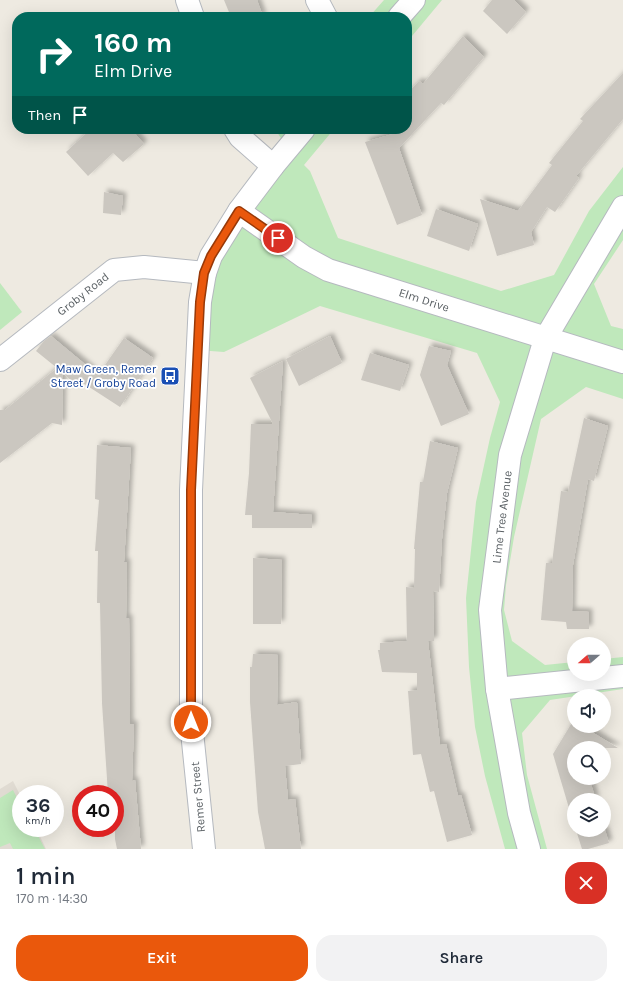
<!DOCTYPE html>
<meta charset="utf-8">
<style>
:root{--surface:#fff;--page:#f2f2f3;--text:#1f2937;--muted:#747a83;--accent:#ea580c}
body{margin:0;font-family:Karla,sans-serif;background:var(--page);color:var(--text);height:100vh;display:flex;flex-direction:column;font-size:15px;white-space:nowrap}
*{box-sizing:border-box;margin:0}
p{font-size:13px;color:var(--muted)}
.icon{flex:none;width:22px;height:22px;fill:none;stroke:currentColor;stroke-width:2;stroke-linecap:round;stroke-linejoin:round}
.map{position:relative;height:849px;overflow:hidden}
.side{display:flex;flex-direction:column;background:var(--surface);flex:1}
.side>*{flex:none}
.hud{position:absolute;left:12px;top:12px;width:400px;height:122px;border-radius:16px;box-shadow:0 4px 16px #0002;background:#00695c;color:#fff;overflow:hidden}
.needle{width:26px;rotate:250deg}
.fabs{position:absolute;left:567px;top:637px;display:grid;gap:8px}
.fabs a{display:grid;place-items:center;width:44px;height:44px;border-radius:50%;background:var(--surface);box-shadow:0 4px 16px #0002;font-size:20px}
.speed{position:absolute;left:12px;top:785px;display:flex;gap:8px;font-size:20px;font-weight:700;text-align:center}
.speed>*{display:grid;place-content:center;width:52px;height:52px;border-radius:50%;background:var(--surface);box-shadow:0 4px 16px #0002;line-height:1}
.speed small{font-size:10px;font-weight:400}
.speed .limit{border:6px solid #d22;background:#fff;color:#111}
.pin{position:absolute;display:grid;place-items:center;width:34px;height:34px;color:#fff;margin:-17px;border:2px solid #fff;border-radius:50%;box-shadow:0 1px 4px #0007}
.me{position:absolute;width:44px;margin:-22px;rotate:0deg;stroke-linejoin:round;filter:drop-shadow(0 0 3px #0008)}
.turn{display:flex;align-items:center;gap:14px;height:84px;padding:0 16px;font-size:18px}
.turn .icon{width:52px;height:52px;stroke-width:2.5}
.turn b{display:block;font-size:28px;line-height:34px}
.then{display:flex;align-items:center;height:38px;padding:0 16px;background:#0003;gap:8px;font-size:15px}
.round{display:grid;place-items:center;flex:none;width:42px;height:42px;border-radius:16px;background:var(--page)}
.summary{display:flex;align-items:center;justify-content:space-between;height:68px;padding:0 16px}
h1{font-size:24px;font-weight:600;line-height:30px}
.primary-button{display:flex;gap:8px;margin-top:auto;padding:8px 16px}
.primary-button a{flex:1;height:46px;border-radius:16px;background:var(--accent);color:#fff;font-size:16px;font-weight:600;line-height:46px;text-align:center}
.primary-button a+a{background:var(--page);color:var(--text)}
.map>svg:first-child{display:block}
.education{fill:#e0dbd2}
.green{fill:#bfe8bb}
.building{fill:#cbc7c0;filter:url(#shadow)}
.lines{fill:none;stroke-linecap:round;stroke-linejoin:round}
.street-casing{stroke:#b6babf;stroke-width:24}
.secondary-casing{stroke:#b5b9bf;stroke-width:24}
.street{stroke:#fff;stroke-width:22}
.secondary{stroke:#fff;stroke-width:22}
.route-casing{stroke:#983908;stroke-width:10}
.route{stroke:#ea580c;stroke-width:7}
.labels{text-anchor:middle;stroke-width:3.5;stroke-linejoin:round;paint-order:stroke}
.street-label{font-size:12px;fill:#595f63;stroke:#fff}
.transit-label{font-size:12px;fill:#164399;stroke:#fff;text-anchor:end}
</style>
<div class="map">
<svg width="623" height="849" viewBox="0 0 623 849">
<defs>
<filter id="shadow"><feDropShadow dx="3.5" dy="-3.5" stdDeviation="2" flood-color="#0004"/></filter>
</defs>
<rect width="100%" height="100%" fill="#eeeae1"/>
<!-- education -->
<path class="education" d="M 13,781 L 21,797 L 21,828 L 36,828 L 46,849 L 0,849 L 0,789 Z"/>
<!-- green -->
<g class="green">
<path d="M 384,0 L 442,0 L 407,42 L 407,17 L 369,17 Z"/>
<path d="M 275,129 L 334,129 L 304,165 L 310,171 L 338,238 L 501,291 L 554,275 L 589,211 L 623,167 L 623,240 L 594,284 L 611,326 L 623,329 L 623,399 L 586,387 L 541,419 L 514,537 L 506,585 L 504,610 L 512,641 L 545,665 L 574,662 L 574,674 L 604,674 L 604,659 L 623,657 L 623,689 L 550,700 L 522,733 L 527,775 L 547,849 L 505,849 L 485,776 L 475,727 L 469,667 L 466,598 L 476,502 L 490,438 L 500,402 L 477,353 L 320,306 L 224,352 L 197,350 L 205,273 L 288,149 Z"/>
<path d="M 0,283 L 22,312 L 0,330 Z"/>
<path d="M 13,790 L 21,806 L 21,828 L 34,828 L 45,849 L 13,849 L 10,843 L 0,847 L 0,798 Z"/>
</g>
<!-- building -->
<g class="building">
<path d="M 224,0 L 257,0 L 263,17 L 231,17 Z"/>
<path d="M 492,0 L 514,0 L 526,12 L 507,34 L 483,11 Z"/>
<path d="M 463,36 L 484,57 L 444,105 L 441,103 L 399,148 L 422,215 L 397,225 L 365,142 L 407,130 L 407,94 L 419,81 L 423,84 Z"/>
<path d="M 623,73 L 623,119 L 576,176 L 579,178 L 555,212 L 547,207 L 531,232 L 534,245 L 497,256 L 480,199 L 518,211 L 552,165 L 549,163 L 583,121 L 580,119 Z"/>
<path d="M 91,129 L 131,129 L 144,144 L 123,162 L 113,153 L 88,176 L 66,152 Z"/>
<path d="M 104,192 L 123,196 L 121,215 L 103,213 Z"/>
<path d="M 436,209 L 478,224 L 469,251 L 427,236 Z"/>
<path d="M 51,336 L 98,375 L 124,338 L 153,358 L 120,407 L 83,383 L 79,388 L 63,373 L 62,425 L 52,423 L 0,463 L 0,410 L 5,410 L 57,368 L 36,351 L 44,341 Z"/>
<path d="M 330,336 L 342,363 L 299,386 L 286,359 Z"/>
<path d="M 429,346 L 451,351 L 447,365 L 469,414 L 441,426 L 420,375 Z"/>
<path d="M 370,353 L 409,365 L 400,391 L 361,380 Z"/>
<path d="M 283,361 L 273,512 L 312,515 L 312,528 L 252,528 L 252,515 L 245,515 L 249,473 L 251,424 L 273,424 L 250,378 Z"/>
<path d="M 584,418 L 608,426 L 594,481 L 588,479 L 573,565 L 572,611 L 589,612 L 589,629 L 567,629 L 566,622 L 541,620 L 546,563 L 552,563 L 561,491 L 568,492 Z"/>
<path d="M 430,441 L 458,448 L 447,493 L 442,539 L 439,592 L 433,591 L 434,641 L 428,641 L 440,745 L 446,744 L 458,796 L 461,795 L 472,835 L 447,842 L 434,791 L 430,792 L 421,754 L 413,755 L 408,691 L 417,690 L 417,673 L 382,672 L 378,650 L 380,650 L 380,643 L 407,641 L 406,587 L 414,588 L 415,549 L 414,549 L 420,482 L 423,482 Z"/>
<path d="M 97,445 L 131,448 L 124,562 L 127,562 L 126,618 L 129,618 L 130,724 L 134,724 L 132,781 L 135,780 L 141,849 L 117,849 L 115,839 L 115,794 L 108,794 L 102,703 L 100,603 L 97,603 L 98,551 L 95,551 L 99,500 L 95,499 Z"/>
<path d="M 253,558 L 282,560 L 281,624 L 253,624 Z"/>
<path d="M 253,654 L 278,655 L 277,705 L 297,702 L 301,764 L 285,766 L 288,800 L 295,799 L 301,849 L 265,849 L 258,812 L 250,702 L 250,667 L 252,667 Z"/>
<path d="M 573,721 L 574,726 L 582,726 L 618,748 L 574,748 L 574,778 L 589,778 L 596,800 L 574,800 L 574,825 L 553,754 Z"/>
<path d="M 604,827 L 609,843 L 588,849 L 582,849 L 576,830 L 604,830 Z"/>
</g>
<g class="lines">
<defs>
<g id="street">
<path d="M 317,0 L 326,17"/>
<path d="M 497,689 L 623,676"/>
</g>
<g id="secondary">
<path d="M 187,0 L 193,17"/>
<path d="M 399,17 L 414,0"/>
<path d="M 235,129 L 240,137 L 273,166"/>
<path d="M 239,211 L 304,257 L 328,270 L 623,362"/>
<path d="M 0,360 L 114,270 L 144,267 L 205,273"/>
<path d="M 204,849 L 191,722 L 191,490 L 200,302 L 205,273 L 211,256 L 239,211 L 273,166 L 304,129"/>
<path d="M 529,849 L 519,813 L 497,689 L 490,610 L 510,455 L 545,339 L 623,207"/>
</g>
</defs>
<!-- street casing -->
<use href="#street" class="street-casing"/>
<!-- secondary casing -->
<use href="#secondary" class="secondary-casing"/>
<!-- street -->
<use href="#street" class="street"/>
<!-- secondary -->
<use href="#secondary" class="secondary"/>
</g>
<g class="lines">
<defs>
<path id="route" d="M 191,722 L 191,490 L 200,302 L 204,273 L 211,256 L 239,211 L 278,238"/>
</defs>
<!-- route casing -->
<use href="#route" class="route-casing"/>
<!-- route -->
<use href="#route" class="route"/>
</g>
<!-- icons -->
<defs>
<symbol id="bus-square" viewBox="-11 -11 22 22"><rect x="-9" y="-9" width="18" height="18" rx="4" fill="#1a4fb4" stroke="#fff"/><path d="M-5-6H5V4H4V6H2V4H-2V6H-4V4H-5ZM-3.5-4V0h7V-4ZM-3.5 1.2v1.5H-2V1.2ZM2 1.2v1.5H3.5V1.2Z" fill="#fff"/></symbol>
</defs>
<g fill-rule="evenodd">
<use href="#bus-square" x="159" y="365" width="22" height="22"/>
</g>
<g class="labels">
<!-- street labels -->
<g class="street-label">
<text transform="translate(83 294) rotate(-38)" y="4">Groby Road</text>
<text transform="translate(424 300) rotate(18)" y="4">Elm Drive</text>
<text transform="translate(502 517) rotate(-83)" y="4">Lime Tree Avenue</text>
<text transform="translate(198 797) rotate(-95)" y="4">Remer Street</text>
</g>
<!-- transit labels -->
<g class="transit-label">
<text x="156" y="373">Maw Green, Remer<tspan x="156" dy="14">Street / Groby Road</tspan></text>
</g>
</g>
</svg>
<div class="fabs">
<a><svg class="needle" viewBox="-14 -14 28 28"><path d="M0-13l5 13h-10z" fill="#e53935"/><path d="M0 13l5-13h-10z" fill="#747a83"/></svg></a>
<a><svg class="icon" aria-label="sound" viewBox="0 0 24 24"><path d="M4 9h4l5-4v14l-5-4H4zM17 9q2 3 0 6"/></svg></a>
<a><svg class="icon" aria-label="search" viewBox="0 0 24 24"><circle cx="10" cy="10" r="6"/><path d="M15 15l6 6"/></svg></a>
<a><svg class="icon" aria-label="layers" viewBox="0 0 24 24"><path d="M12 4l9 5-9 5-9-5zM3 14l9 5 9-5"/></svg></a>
</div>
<div class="speed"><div>36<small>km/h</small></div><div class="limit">40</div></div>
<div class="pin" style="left:278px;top:238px;background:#d93025"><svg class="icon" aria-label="arrive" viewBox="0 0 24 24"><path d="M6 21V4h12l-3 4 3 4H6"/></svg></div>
<svg class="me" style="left:191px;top:722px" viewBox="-20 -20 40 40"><circle r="17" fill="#ea580c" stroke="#fff" stroke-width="3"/><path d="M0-11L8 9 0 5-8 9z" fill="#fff"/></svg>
<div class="hud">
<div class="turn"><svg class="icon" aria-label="right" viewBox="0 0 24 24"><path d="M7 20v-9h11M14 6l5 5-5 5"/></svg><div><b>160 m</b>Elm Drive</div></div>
<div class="then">Then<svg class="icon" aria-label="arrive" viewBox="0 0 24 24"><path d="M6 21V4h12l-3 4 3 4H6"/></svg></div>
</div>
</div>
<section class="side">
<div class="summary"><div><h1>1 min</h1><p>170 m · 14:30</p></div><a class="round" style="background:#d93025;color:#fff"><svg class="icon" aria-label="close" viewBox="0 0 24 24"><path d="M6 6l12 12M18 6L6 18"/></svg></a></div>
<div class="primary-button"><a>Exit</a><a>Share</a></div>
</section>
